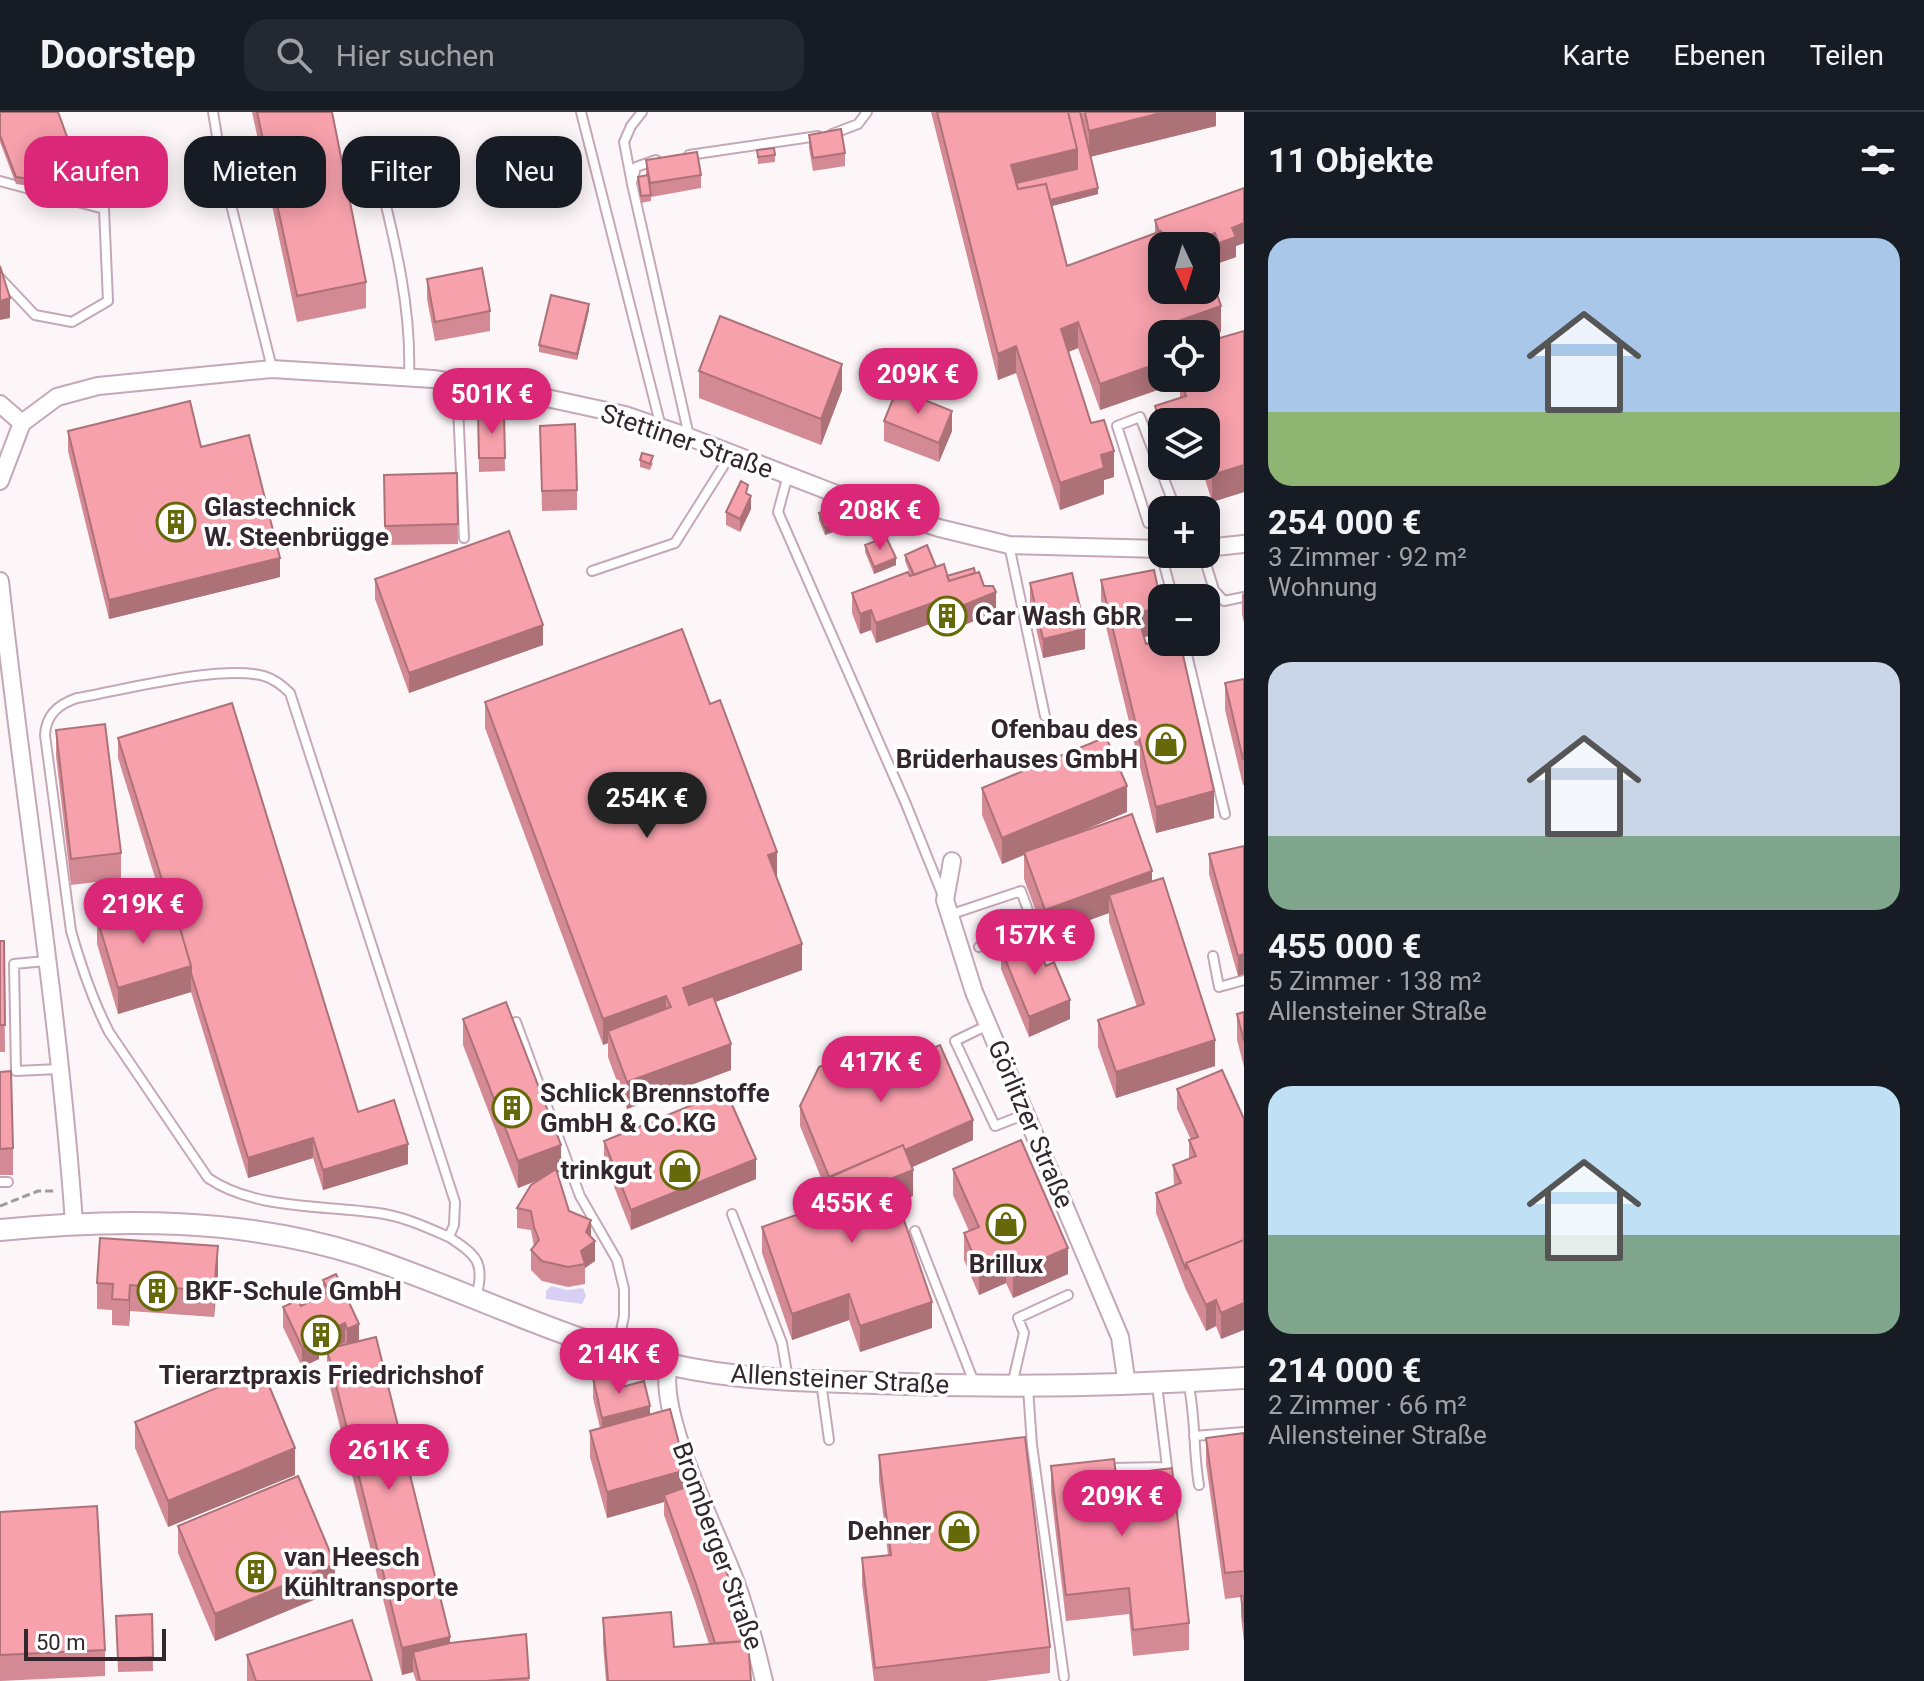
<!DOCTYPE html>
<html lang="de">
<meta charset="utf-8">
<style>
body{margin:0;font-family:Roboto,sans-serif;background:#242831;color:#f1f3f6;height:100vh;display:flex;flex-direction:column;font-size:30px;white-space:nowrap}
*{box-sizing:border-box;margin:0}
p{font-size:26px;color:#9ea1a6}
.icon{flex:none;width:44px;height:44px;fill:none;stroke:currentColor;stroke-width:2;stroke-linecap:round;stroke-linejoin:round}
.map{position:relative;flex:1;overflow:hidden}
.sheet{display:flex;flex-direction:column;background:#171b24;width:680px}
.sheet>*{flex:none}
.banner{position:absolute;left:24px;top:24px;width:760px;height:72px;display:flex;gap:16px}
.needle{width:52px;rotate:176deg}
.buttons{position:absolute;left:1148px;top:120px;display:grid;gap:16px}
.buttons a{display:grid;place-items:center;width:72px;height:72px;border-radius:16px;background:#171b24;box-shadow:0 4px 20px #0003;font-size:40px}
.scale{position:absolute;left:24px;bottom:20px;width:142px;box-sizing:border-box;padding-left:8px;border:4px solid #33272d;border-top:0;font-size:22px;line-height:28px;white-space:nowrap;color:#33272d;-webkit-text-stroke:6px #fff;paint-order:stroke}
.price{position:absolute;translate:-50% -68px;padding:0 18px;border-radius:28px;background:#db2777;color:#fff;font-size:26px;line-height:52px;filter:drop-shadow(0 2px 4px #0008)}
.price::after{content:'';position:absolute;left:50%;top:48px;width:24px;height:18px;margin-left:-12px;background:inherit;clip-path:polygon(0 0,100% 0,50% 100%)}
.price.active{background:#222;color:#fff}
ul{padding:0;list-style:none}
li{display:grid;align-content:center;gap:16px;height:424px;padding:0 24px}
li span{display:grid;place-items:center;height:248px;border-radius:24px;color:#555}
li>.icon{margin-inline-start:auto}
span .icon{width:144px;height:144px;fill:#fffc;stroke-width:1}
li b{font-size:34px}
h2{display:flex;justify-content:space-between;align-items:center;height:96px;padding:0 24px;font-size:34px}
.tag{padding:0 28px;border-radius:24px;background:#171b24;box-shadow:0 4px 20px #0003;font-size:28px;line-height:72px}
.tag.active{background:#db2777;color:#fff}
header{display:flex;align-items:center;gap:48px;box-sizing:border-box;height:112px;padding:0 40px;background:#171b24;border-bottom:2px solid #363941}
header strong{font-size:38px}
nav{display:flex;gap:44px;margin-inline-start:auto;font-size:28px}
.search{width:560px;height:72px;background:#242831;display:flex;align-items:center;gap:20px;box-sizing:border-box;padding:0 28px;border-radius:24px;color:#9ea1a6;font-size:30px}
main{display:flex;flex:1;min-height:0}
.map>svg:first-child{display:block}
.water{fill:#d7cff4}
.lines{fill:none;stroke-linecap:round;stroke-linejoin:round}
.service-casing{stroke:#c5a8b7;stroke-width:12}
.minor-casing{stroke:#c5a8b7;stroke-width:20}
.tertiary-casing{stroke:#c5a8b7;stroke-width:24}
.path{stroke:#a1989d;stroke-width:3;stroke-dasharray:8 4;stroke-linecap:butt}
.service{stroke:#fff;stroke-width:8}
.minor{stroke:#fff;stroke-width:16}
.tertiary{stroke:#fff;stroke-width:20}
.wall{fill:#d48a94}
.shaded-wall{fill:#ad7178}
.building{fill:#f7a1ac;stroke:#ad7178;stroke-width:2}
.labels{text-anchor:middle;stroke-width:7;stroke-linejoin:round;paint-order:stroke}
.street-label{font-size:26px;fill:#33272d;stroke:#fff}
.poi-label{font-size:26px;font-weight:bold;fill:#33272d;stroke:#fff;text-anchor:start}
</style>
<header>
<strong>Doorstep</strong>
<div class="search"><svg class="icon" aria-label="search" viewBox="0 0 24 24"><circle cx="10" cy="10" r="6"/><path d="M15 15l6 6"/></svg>Hier suchen</div>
<nav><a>Karte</a><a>Ebenen</a><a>Teilen</a></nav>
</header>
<main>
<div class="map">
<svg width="1244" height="1569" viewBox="0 0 1244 1569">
<rect width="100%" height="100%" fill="#fcf6f9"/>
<path class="water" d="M551 1174 567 1178 583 1176 586 1184 582 1192 546 1187V1179Z"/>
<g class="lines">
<defs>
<path id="service" d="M213 0 223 61 272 256
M581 0 661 315
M642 0 631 14 624 30 632 72 689 324
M832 22 858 12 867 0
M373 40C391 115 412 188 409 265
M689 43 818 24
M633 67 636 55 656 48
M0 69 104 97 108 189 72 210 35 203 0 166
M457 272 464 426
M788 363 778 400 906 692 943 784
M1148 411 1117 314 1140 305 1176 398
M1009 433 1045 604
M1160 438 1173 486
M1203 442 1214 478 1224 489 1244 485
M592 459 675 431 731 342
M1184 530 1225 702
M949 803 1021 779 1033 812 979 835
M1213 844 1219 875 1244 868
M46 849 14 852 16 959 58 957
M516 910 580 1084 617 1148 624 1177V1204L617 1238
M988 913 955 929 995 1014 1026 1002
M0 1070H8
M732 1102 782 1231 788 1267
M915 1119 975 1273
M449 1125C426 1115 402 1104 378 1101 323 1093 255 1098 208 1066L109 920C92 887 81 854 71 819L45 623C46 602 59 592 77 586 124 578 220 552 264 564 274 567 282 573 290 581L455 1090 454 1113 449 1125C476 1143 486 1150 476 1185
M821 1270 829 1328
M1188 1270C1196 1304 1193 1339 1199 1373
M1012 1273 1024 1221 1018 1206 1068 1183
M1028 1276 1032 1333 1064 1565
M1194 1324 1244 1320
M1110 1356 1167 1355 1157 1273"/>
<path id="minor" d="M0 292 22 311
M22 311 57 285 98 274 272 257 433 267 519 280 625 303 689 325 839 383 939 416 1009 433 1162 437
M0 369 22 311
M1206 436 1244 432
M0 469C23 683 59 896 74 1111
M952 749 945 788 974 880 1120 1225 1127 1273
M669 1253C656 1300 716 1418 735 1468 747 1501 756 1535 764 1569"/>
<path id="tertiary" d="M0 1118C120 1106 243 1106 360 1143 464 1177 564 1230 672 1253 738 1268 807 1269 875 1271 998 1276 1121 1274 1244 1266"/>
</defs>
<use href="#service" class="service-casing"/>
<use href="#minor" class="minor-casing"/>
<use href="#tertiary" class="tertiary-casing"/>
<path class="path" d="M0 1094 38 1079H55"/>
<use href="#service" class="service"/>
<use href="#minor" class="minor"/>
<use href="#tertiary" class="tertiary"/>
</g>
<path class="wall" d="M0 0 85 74V81L16 72 0 30Z
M252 0H332L366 170V196L297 210Z
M931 0H1216V14L1090 45 1098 82 1052 94 1067 154 1155 121V108L1244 76V131L1236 134V145L1219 151 1215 141 1162 134V178L1221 220 1162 222 1169 266V274L1100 298 1078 236 1068 240 1091 311 1114 365 1104 368V382L1060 398 1016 261 998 268Z
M809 23 845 41V54L813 59 809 36Z
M757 38 775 43V50L758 52Z
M646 48 701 63V76L651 85V89L641 91 638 65 646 63Z
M427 167 490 199V219L435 229 427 187Z
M589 198 577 248 539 240V233Z
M1244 219V380L1212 390 1201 354H1206V310H1162V344L1155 320V294L1180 286V266H1206Z
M699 259 842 278 821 333 699 286Z
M504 302 505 359 479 360 478 303Z
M884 309 952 319 939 350 884 329Z
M540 314 577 378V398L542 399Z
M68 319 201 335 280 465 109 507 68 339Z
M640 348 653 351 650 358 640 355Z
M457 361 458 432 385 433 384 363Z
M751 397 740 420 726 413V400Z
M819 401 833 420 825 423 819 408Z
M865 433 896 453 874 462 865 440Z
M905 443 936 455 947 464 975 461 984 474 996 500 947 520 938 509 876 531 871 518 860 522 852 501V481L911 464 905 449Z
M375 467 543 533 409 581 375 487Z
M1101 468 1144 526 1214 706 1156 721 1101 494Z
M1030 471 1085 537 1043 546 1030 491Z
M1244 481V511L1242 502V482Z
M1244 567V673H1243L1225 598V571Z
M485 590 710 592 777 766 802 858 715 890 731 958 627 997 608 945V931L603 933 485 616Z
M56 618 121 741V767L71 773 56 644Z
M118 626 358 1000 408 1052 323 1078 313 1046 248 1066 191 880 118 902 97 832V806L128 810 165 798 118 646Z
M982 676 1127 700 1066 726 1152 769 1215 954 1116 986 1098 935V908L1137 895 1109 810V801L1045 824 1024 767V743L1002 752 982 703Z
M1244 734V862L1238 864 1209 762V742Z
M0 829H4L5 940H0Z
M1001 837 1070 907 1029 925 1001 857Z
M1244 900V955L1237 928V902Z
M463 907 561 1059 557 1061 569 1099 591 1125 595 1149 585 1156V1172L568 1175 542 1169 531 1158V1138L534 1135 531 1118 517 1116V1096L539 1068 518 1076 463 933Z
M900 950 973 1028 912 1055 913 1084 898 1090 932 1216 860 1240 849 1208 792 1228 762 1141V1115L812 1098V1073L822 1068 800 1014V994Z
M1222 958 1221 1227 1216 1214 1206 1219 1186 1178 1156 1101V1081L1174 1074 1173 1053 1189 1047V1028H1191L1177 997V977Z
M0 960 13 1036V1063H0Z
M604 1029 756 1067 631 1118 604 1049Z
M953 1057 1068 1162 1013 1186 1006 1171 979 1183 964 1148V1121L969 1119 953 1083Z
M218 1161 214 1205 130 1199 129 1214 112 1213V1198L97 1197V1171Z
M323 1168 359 1229 450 1531 526 1522 529 1569H416L413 1560 402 1563 327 1263V1239L319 1243V1247L302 1255 283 1215V1195L301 1194 323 1183Z
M593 1266 618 1276 650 1302 686 1375 751 1569H606L603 1532V1506L674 1535 709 1532 695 1489 664 1403V1390L607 1406 590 1345V1319L600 1316 593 1286Z
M135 1310 295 1363 168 1415 135 1336Z
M1244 1321V1530L1241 1504V1485L1225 1487 1206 1352V1326Z
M879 1343 1050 1535V1561L986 1569H874L862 1472V1446L888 1443 879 1369Z
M1051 1354 1116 1363 1189 1511V1538L1133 1544 1129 1502 1066 1509 1051 1380Z
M0 1400 105 1538V1564L0 1569Z
M178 1414 335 1479 215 1529 178 1441Z
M152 1502 153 1559 118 1560 116 1504Z
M247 1543 372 1569H247Z"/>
<path class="shaded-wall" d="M1165 0H1216V14L1089 45V19Z
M1077 37V64L1013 78 1011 53Z
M1098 76V82L1018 103V96Z
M1244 111V131L1236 134V145L1219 151V131L1232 116Z
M1215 121V141L1206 145V134H1180Z
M10 186V206L0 208V189Z
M589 192V198L577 248V242Z
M1221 194V220L1206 225V222H1162V240L1158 216Z
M1078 210V236L1061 243V217Z
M1016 234V261L998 268V242Z
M1162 250V266H1169V274L1100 298V272Z
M842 252V278L821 333V307Z
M952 299V319L939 350V331Z
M1114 339V365L1104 368V382L1060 398V371L1101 343Z
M1244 353V380L1212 390V363Z
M751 384V397L740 420V407Z
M833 413V420L825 423V416Z
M280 446V465L109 507V488Z
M896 446V453L874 462V455Z
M996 480V500L947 520V500Z
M938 489V509L876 531V511Z
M1162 495V521L1137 527V501Z
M871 498V518L860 522V502Z
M543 513V533L409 581V561Z
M1085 517V537L1043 546V527Z
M1127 674V700L1002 752V726Z
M1214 679V706L1156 721V695Z
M777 740V766L768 743Z
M1152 759V785L1109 783V801L1045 824V798Z
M802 832V858L683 902V876Z
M1244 842V862L1238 864V844Z
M191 854V880L118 902V876Z
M666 884V910L608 919V931L603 933V907Z
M1070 888V907L1029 925V905Z
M1215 928V954L1116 986V960Z
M731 932V958L627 997V970Z
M973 1008V1028L832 1091V1071Z
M313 1026V1046L248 1066V1046Z
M408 1032V1052L323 1078V1058Z
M561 1033V1059L518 1076V1049Z
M756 1047V1067L631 1118V1098Z
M913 1058V1084L890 1093V1067Z
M591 1108V1128L595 1129V1149L585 1156 581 1139 586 1120Z
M218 1134V1161L214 1205V1179Z
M1068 1136V1162L1013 1186V1160Z
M1006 1144V1171L979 1183V1156Z
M130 1173V1199L129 1214V1188Z
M849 1182V1208L792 1228V1202Z
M1216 1188V1214L1206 1219V1193Z
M932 1190V1216L860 1240V1214Z
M1244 1191V1218L1221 1227V1201Z
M345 1211V1230L319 1243V1247L302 1255V1235L317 1224Z
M359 1212V1232L347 1237V1217Z
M650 1294V1314L602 1326V1306Z
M295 1336V1363L168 1415V1389Z
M686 1358V1384L664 1383V1390L607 1406V1380Z
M335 1452V1479L215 1529V1502Z
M450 1525V1551L413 1540V1560L402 1563V1536Z"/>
<path class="building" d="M0 0H58L85 74 16 65 0 23Z
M257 0H332L366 170 297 184Z
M937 0H1068L1077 37 1011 53 1018 77 1046 72 1067 154 1161 119 1167 134H1162V178H1206V166L1211 164 1221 194 1158 216 1162 228V250L1100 272 1078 210 1061 217 1091 311 1104 308 1114 339 1101 343 1104 356 1060 371 1016 234 998 242Z
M1068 0H1080L1098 76 1050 88 1046 72 1018 77 1016 71 1077 57V37Z
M1085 0H1165L1089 19Z
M841 17 845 41 813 46 809 23Z
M774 36 775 43 758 45 757 38Z
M697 40 701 63 650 71 646 48Z
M648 63 651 83 641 84 638 65Z
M1244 76V111L1232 116 1236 125 1219 131 1215 121 1180 134H1167L1161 119 1159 120 1155 108Z
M0 154 10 186 0 189Z
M482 156 490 199 435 210 427 167Z
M551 183 589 192 577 242 539 233Z
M720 204 842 252 821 307 699 259Z
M1244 219V353L1212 363 1206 343V310H1162V318L1155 294 1186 284 1180 266H1206V230Z
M897 277 952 299 939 331 884 309Z
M190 289 201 335 249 323 280 446 109 488 68 319Z
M504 302 505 346H479L478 303Z
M575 312 577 378 542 379 540 314Z
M642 341 653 344 650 352 640 348Z
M457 361 458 412 385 414 384 363Z
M741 369 748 373 746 381 751 384 740 407 726 400Z
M826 398 833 413 825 416 819 401Z
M509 419 543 513 409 561 375 467Z
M886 425 896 446 874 455 865 433Z
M927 433 936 455 914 463 905 443Z
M944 452 949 469 979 460 984 474H993L996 480 947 500 938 489 876 511 871 498 860 502 852 481 908 460 910 464Z
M974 456 975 461 949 469 947 464Z
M1154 458 1162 495 1137 501 1146 532 1162 528V530H1180L1214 679 1156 695 1101 468Z
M1072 461 1085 517 1043 527 1030 471Z
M682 517 710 592 720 588 777 740 768 743 802 832 683 876 689 893 713 884 731 932 627 970 608 919 671 895 666 884 603 907 485 590Z
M1244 567V647H1243L1225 571Z
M232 591 358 1000 394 988 408 1032 323 1058 313 1026 248 1046 191 861V854L174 796 171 797 118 626Z
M105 612 121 741 71 747 56 618Z
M1106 625 1127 674 1002 726 982 676Z
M1132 702 1152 759 1045 798 1024 740Z
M1244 734V842L1238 844 1209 742Z
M1163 766 1215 928 1116 960 1098 908 1144 892 1109 783Z
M174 796 191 854 118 876 97 806 124 798 128 810Z
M1033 824 1046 854 1054 850 1070 888 1029 905 1001 837Z
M0 829H4L5 913H0Z
M506 890 561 1033 518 1049 463 907Z
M1244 900V929L1237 902Z
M889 925 900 950 940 933 973 1008 905 1038 903 1033 829 1065 800 994 819 955Z
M1222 958 1244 1007V1128L1186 1151V1158L1156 1081 1181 1071 1173 1053 1196 1044 1189 1028 1198 1025 1177 977Z
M11 959 13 1036 0 1037V960Z
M726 979 756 1047 631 1098 604 1029Z
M1021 1028 1068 1136 1013 1160 1006 1144 979 1156 964 1121 979 1115 953 1057Z
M903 1033 913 1058 890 1067 932 1190 860 1214 849 1182 792 1202 762 1115 819 1095 812 1073Z
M556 1057 569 1099 591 1108 586 1120 595 1129 581 1139 585 1152 568 1155 542 1149 531 1138 539 1128 534 1115 531 1099 517 1096 531 1073Z
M100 1126 218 1134 214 1179 130 1173 129 1188 112 1187 113 1172 97 1171Z
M1244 1128V1191L1221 1201 1216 1188 1206 1193 1186 1151Z
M336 1162 359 1212 347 1217 345 1211 317 1224 319 1228 302 1235 283 1195 298 1188 301 1194 329 1180 323 1168Z
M376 1225 450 1525 402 1536 327 1237Z
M262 1257 295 1336 168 1389 135 1310Z
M614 1260 618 1276 644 1269 650 1294 602 1306 593 1266Z
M670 1297 686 1358 607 1380 590 1319Z
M1244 1321V1459L1225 1461 1206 1326Z
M1025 1325 1050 1535 875 1556 862 1446 891 1443 879 1343Z
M1114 1347 1116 1363 1172 1356 1189 1511 1133 1518 1129 1476 1066 1483 1051 1354Z
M298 1364 335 1452 215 1502 178 1414Z
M695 1372 726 1457 746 1529 715 1531 695 1469 664 1383Z
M97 1394 105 1538 0 1543V1400Z
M1241 1484H1244V1510Z
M671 1500 674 1535 748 1529 751 1569H608L603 1506Z
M152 1502 153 1545 118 1547 116 1504Z
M352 1508 372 1569H256L247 1543Z
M526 1522 529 1566 485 1569H420L413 1540 450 1531Z"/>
<defs>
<symbol id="building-ring" viewBox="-11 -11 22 22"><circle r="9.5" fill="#fff" stroke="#666909" stroke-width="1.5"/><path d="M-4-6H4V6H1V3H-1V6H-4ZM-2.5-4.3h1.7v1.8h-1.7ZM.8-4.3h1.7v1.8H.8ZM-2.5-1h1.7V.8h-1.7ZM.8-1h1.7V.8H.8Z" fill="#666909"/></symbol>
<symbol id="shop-ring" viewBox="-11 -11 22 22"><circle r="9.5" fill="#fff" stroke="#666909" stroke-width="1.5"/><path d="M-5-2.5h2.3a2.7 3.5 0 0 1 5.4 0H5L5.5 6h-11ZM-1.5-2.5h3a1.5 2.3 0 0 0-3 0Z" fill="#666909"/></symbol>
</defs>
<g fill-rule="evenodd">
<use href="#building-ring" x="154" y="388" width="44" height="44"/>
<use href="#building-ring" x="925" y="482" width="44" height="44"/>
<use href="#shop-ring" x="1144" y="610" width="44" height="44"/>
<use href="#building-ring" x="490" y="974" width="44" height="44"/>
<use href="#shop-ring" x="658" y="1036" width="44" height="44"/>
<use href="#shop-ring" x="984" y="1090" width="44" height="44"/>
<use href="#building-ring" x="135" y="1157" width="44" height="44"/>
<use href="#building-ring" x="299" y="1201" width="44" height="44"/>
<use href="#shop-ring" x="937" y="1397" width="44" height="44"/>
<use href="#building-ring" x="234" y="1438" width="44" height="44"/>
</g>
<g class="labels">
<g class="street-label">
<text transform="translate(687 329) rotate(19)" y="9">Stettiner Straße</text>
<text transform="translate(1031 1012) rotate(67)" y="9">Görlitzer Straße</text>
<text transform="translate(840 1267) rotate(3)" y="9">Allensteiner Straße</text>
<text transform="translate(718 1434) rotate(70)" y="9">Bromberger Straße</text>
</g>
<g class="poi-label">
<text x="204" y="404">Glastechnick<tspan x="204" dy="30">W. Steenbrügge</tspan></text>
<text x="975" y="513">Car Wash GbR</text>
<text x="1138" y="626" text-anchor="end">Ofenbau des<tspan x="1138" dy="30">Brüderhauses GmbH</tspan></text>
<text x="540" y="990">Schlick Brennstoffe<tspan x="540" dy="30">GmbH &amp; Co.KG</tspan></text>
<text x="652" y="1067" text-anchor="end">trinkgut</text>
<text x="1006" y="1161" text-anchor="middle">Brillux</text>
<text x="185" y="1188">BKF-Schule GmbH</text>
<text x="321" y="1272" text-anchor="middle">Tierarztpraxis Friedrichshof</text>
<text x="931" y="1428" text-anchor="end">Dehner</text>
<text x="284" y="1454">van Heesch<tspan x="284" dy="30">Kühltransporte</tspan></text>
</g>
</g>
</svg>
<div class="buttons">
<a><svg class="needle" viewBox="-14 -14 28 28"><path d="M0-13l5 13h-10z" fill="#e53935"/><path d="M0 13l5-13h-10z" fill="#9ea1a6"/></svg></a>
<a><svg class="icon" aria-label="locate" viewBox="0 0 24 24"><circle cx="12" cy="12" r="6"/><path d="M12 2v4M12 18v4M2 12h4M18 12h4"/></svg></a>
<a><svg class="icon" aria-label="layers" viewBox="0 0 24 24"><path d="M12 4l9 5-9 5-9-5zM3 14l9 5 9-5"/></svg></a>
<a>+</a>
<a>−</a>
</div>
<div class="scale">50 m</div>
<b class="price" style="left:918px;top:304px">209K €</b>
<b class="price" style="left:492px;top:324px">501K €</b>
<b class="price" style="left:880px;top:440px">208K €</b>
<b class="price active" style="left:647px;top:728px">254K €</b>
<b class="price" style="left:143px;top:834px">219K €</b>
<b class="price" style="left:1035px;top:865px">157K €</b>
<b class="price" style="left:881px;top:992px">417K €</b>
<b class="price" style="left:852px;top:1133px">455K €</b>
<b class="price" style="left:619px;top:1284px">214K €</b>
<b class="price" style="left:389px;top:1380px">261K €</b>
<b class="price" style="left:1122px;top:1426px">209K €</b>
<div class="banner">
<a class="tag active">Kaufen</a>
<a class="tag">Mieten</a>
<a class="tag">Filter</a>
<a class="tag">Neu</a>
</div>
</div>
<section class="sheet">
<h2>11 Objekte<svg class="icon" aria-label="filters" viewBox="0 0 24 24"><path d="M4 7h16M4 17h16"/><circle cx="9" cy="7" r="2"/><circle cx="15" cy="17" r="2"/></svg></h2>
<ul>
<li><span style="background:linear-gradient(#a9c7e8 70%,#8fb573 0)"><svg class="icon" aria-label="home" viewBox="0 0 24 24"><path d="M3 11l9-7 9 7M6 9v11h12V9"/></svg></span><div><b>254 000 €</b><p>3 Zimmer · 92 m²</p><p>Wohnung</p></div></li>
<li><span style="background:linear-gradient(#c9d6e8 70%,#7fa58c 0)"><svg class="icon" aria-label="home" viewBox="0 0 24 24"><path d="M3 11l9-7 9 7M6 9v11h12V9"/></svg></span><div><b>455 000 €</b><p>5 Zimmer · 138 m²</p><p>Allensteiner Straße</p></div></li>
<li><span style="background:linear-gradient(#bfe0f5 60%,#7fa58c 0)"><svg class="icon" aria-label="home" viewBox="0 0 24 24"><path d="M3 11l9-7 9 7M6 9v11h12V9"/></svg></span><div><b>214 000 €</b><p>2 Zimmer · 66 m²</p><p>Allensteiner Straße</p></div></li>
</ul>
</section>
</main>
